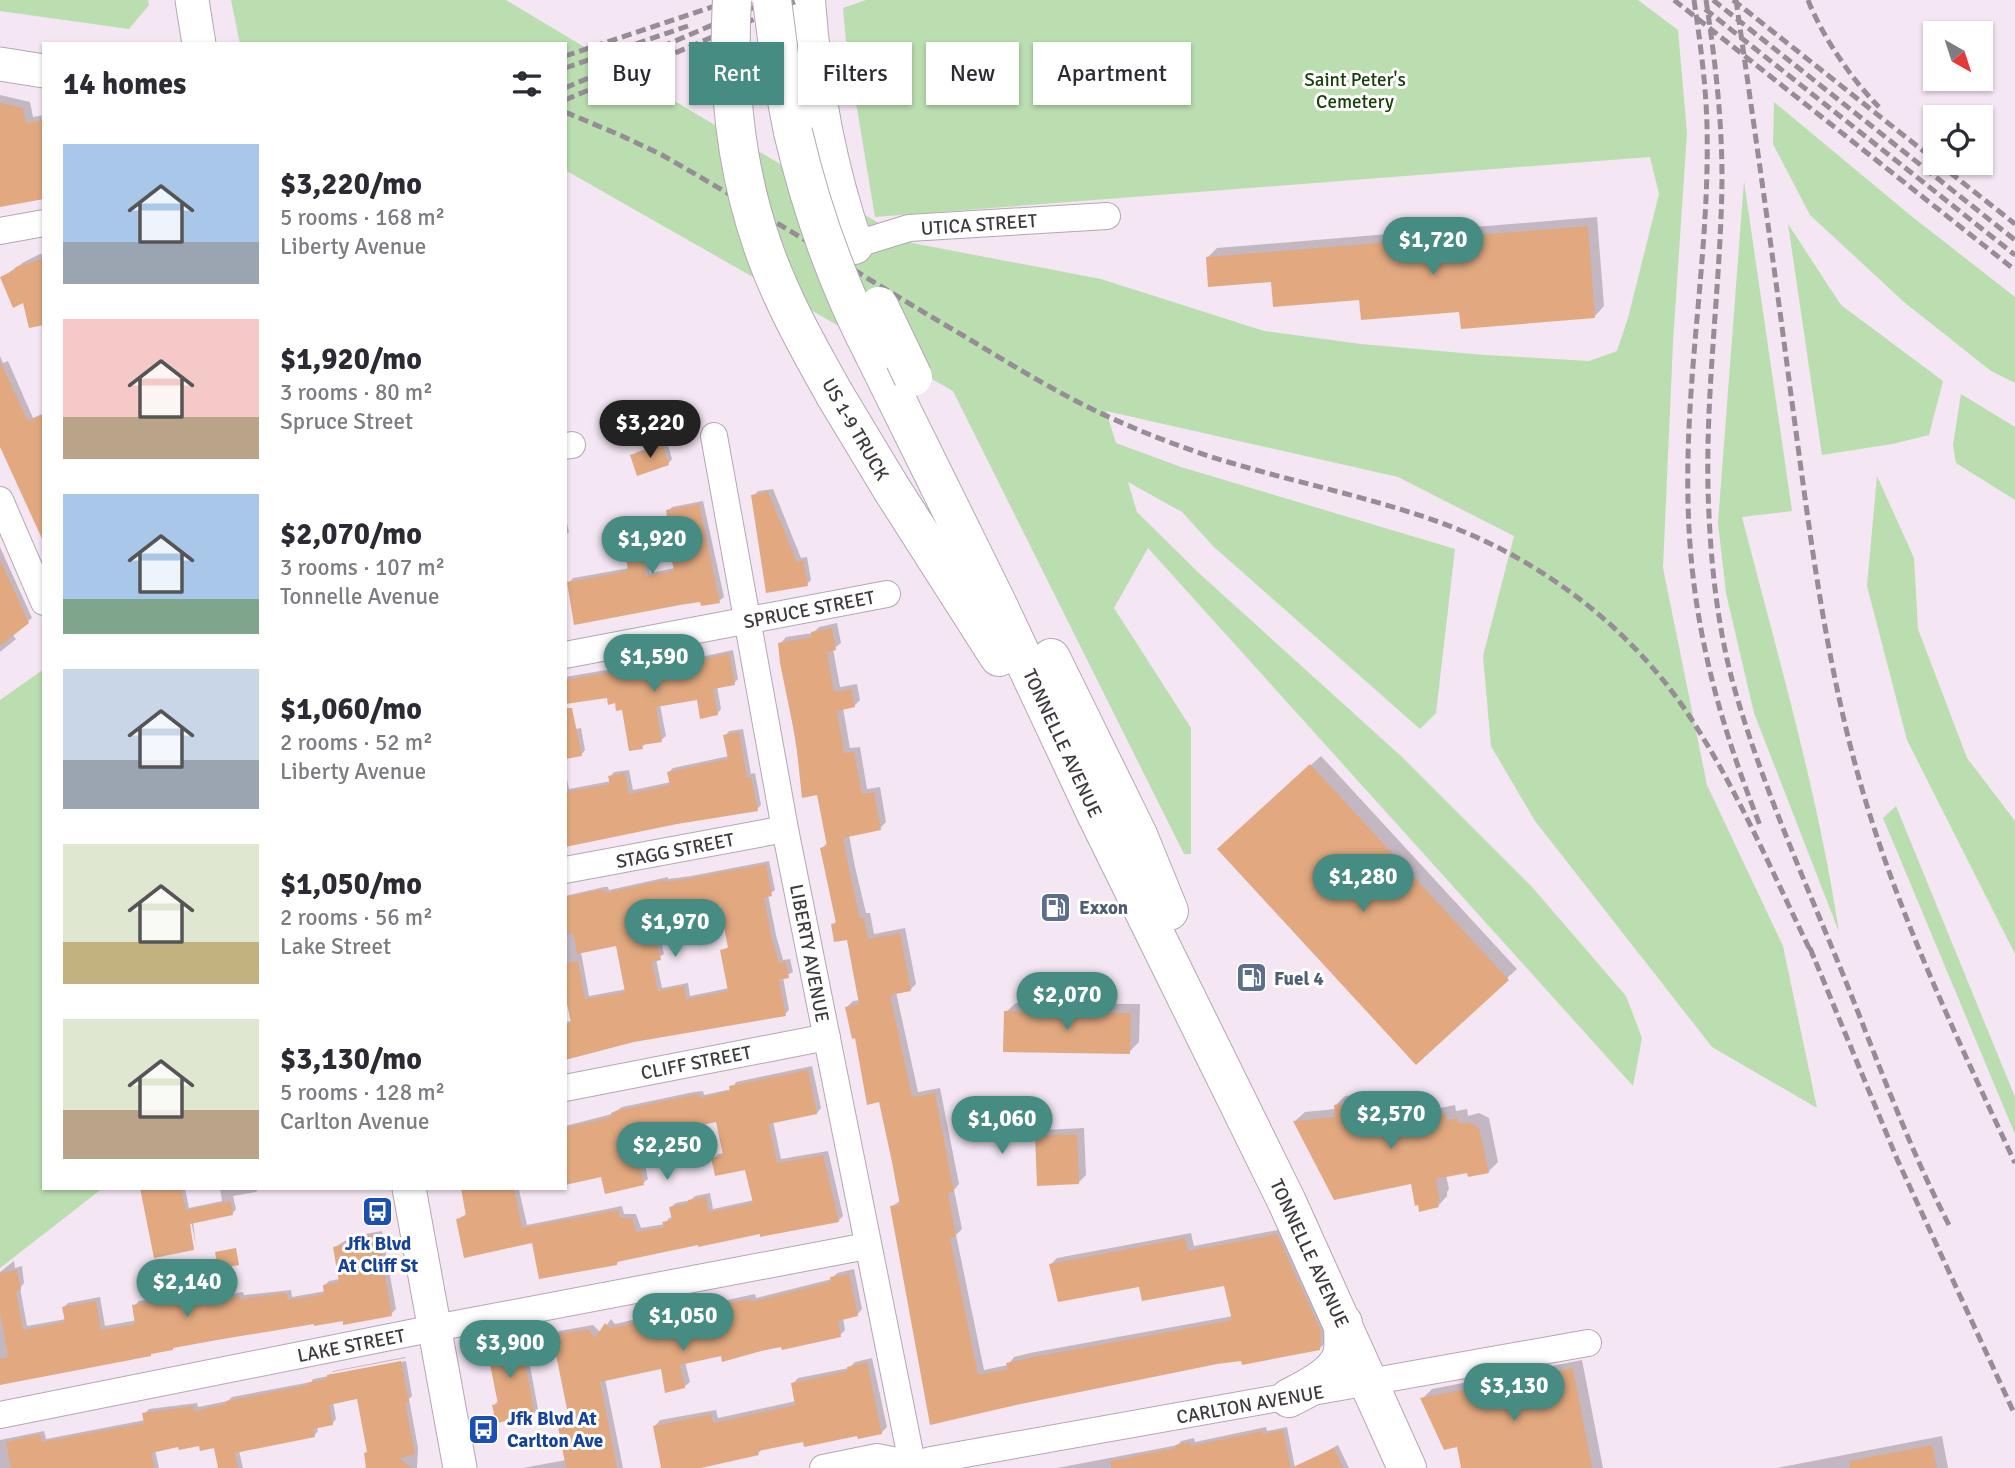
<!DOCTYPE html>
<meta charset="utf-8">
<style>
body{margin:0;font-family:Signika,sans-serif;background:#f7f7f7;color:#2b2b33;height:100vh;display:flex;flex-direction:column;font-size:26px;white-space:nowrap}
*{box-sizing:border-box;margin:0}
p{font-size:23px;color:#7c7c81}
.icon{flex:none;width:38px;height:38px;fill:none;stroke:currentColor;stroke-width:2;stroke-linecap:round;stroke-linejoin:round}
.map{position:relative;flex:1;overflow:hidden}
.details{position:absolute;left:42px;top:42px;width:525px;height:1148px;display:flex;flex-direction:column;background:#fff;border-radius:0px;box-shadow:0 2px 5px #0004}
.details>*{flex:none}
.top-card{position:absolute;left:588px;top:42px;width:665px;height:63px;display:flex;gap:14px}
.needle{width:46px;rotate:141deg}
.tools{position:absolute;left:1923px;top:21px;display:grid;gap:14px}
.tools a{display:grid;place-items:center;width:70px;height:70px;border-radius:0px;background:#fff;box-shadow:0 2px 5px #0004;font-size:35px}
.price{position:absolute;translate:-50% -60px;padding:0 16px;border-radius:24px;background:#468c82;color:#fff;font-size:23px;line-height:46px;filter:drop-shadow(0 2px 4px #0008)}
.price::after{content:'';position:absolute;left:50%;top:42px;width:21px;height:16px;margin-left:-10px;background:inherit;clip-path:polygon(0 0,100% 0,50% 100%)}
.price.active{background:#222;color:#fff}
ul{padding:0;list-style:none}
li{display:flex;align-items:center;gap:21px;height:175px;padding:0 21px}
li span{display:grid;place-items:center;flex:none;width:196px;height:140px;border-radius:0px;color:#555}
li>.icon{margin-inline-start:auto}
span .icon{width:84px;height:84px;fill:#fffc;stroke-width:1}
li b{font-size:30px}
h2{display:flex;justify-content:space-between;align-items:center;height:84px;padding:0 21px;font-size:30px}
.tag{padding:0 24px;border-radius:0px;background:#fff;box-shadow:0 2px 5px #0004;font-size:24px;line-height:63px}
.tag.active{background:#468c82;color:#fff}
.map>svg:first-child{display:block}
.green{fill:#badeaf}
.shadow{fill:#0003;fill-rule:evenodd}
.building{fill:#e2a980;fill-rule:evenodd}
.lines{fill:none;stroke-linecap:round;stroke-linejoin:round}
.minor-casing{stroke:#b4a7b3;stroke-width:28}
.major-casing{stroke:#b4a7b3;stroke-width:35}
.highway-casing{stroke:#b4a7b3;stroke-width:40}
.minor{stroke:#fff;stroke-width:26}
.major{stroke:#fff;stroke-width:33}
.highway{stroke:#fff;stroke-width:38}
.rail{stroke:#968d96;stroke-width:5;stroke-dasharray:10 5;stroke-linecap:butt}
.highway-bridge-casing{stroke:#b4a7b3;stroke-width:40;stroke-linecap:butt}
.highway-bridge{stroke:#fff;stroke-width:38}
.labels{text-anchor:middle;stroke-width:6;stroke-linejoin:round;paint-order:stroke}
.park-label{font-size:19px;fill:#1a4009;stroke:#fff}
.street-label{font-size:19px;fill:#3f3a3f;stroke:#fff}
.service-label{font-size:19px;font-weight:bold;fill:#4e5e75;stroke:#fff;text-anchor:start}
.transit-label{font-size:19px;font-weight:bold;fill:#164399;stroke:#fff}
</style>
<div class="map">
<svg width="2015" height="1468" viewBox="0 0 2015 1468">
<rect width="100%" height="100%" fill="#f4e6f3"/>
<path class="green" d="M0 0H148L149 5 129 29 0 11Z
M231 0H506L912 243 1101 279 1264 331 1361 344 1485 355 1589 361 1617 351 1628 318 1659 194 1650 157 875 217 846 42 843 8 866 0H1638L1678 30 1687 133 1673 342 1663 568 1707 785 1783 946 1817 1108 1712 1047 1535 821 1491 746 1483 656 1514 536 1398 477 1106 411 1116 443 1181 467 1455 549 1436 713 1420 729 1214 547 1182 512 1128 482 1137 512 1201 575 1402 757 1532 887 1626 996 1642 1038 1633 1086 1148 548 1114 608 1191 728V854H1184L953 391 565 170V44H240Z
M1774 102 1910 215 2015 297V383L1991 371 1904 302 1810 215 1773 144Z
M1744 181 1792 511 1742 517C1777 653 1818 793 1839 932L1754 713 1726 593 1718 523Z
M1788 224 1841 305 1943 381 1929 435 1892 444 1822 455Z
M1961 394 2015 427V500L1956 463 1953 445Z
M1877 476 1914 558 1918 629 1967 758 2015 821V954L1907 740 1867 586Z
M44 669V1188H103L0 1268V700Z
M1896 806 2015 1097V1134L1883 818Z"/>
<path class="shadow" d="M0 95 30 102 33 117 44 115V201L43 197 0 199Z
M1597 217 1604 306 1595 316 1461 310 1361 298 1207 258 1217 248Z
M40 254H44V323L1 278 24 262Z
M0 356 3 363 8 361 33 418 44 413V537L0 445Z
M667 442 672 459 668 464 632 456 637 452Z
M773 489 801 558 807 557 811 580 807 584 753 496 758 491Z
M703 501 724 597 719 601 569 583 573 578 630 568 625 538 630 533 643 531 650 573 675 568 668 511 672 507Z
M565 514 569 532 565 536Z
M0 547 32 618 12 634 16 639 0 652Z
M837 623 841 643 833 649 840 687 857 684 860 700 854 706 843 708 850 748 860 747 867 789 880 787 886 822 880 828 849 835 855 867 866 913H870L874 934 905 928 916 984 910 990 896 992 918 1092 940 1088 959 1184 954 1190 962 1229 956 1235 984 1370 1008 1365 1014 1357 1030 1353 1233 1316 1226 1284 1140 1285 1051 1264 1057 1258 1191 1233 1194 1246 1283 1229 1327 1325 1325 1343 1319 1349 1217 1363 1015 1403 932 1423 891 1207 901 1200 881 1100 847 1007 853 1001 860 1000 849 938 833 925 837 920 822 848 828 842 818 793 804 796 780 644 786 637 813 633 819 627Z
M733 650 738 679 734 683 717 686 721 709 717 714 698 698 660 705 666 736 661 740 646 743 642 747 623 708 608 696 565 703V677L653 662 654 671 692 664 696 658Z
M581 728 585 750 581 755 565 731Z
M743 729 751 774 755 773 761 805 757 809 565 844V769L569 789 611 781 610 777 614 772 629 770 633 790 671 782 669 772 673 768 729 756 725 736 729 731Z
M1321 756 1517 969 1416 1062 1229 840Z
M769 861 775 890 768 895 776 935 783 960 790 959 793 972 783 977 789 1010 785 1014 634 1041 565 1059V1022L572 1021 565 985V896L604 887H608L609 890 668 877V879L691 876ZM722 904 730 946 722 951 729 988 690 996 688 983 662 988 656 959 664 954 660 936 674 933 678 929 675 913ZM618 944 627 989 589 996 581 952Z
M1016 1003 1140 1004 1139 1042 1129 1052 1006 1012Z
M812 1066 821 1108 817 1113 773 1121 781 1159 828 1151 843 1216 838 1221 761 1232 620 1260 616 1264 458 1219 468 1213 463 1188H521L519 1190 527 1225 622 1206 624 1214H636L641 1228 665 1224 669 1218 673 1217 671 1207 676 1203 691 1200 695 1196 710 1193 713 1209 754 1200 747 1168 713 1159 718 1154 724 1153 717 1120 680 1129 682 1138 677 1142 661 1148 656 1152 643 1155 648 1179 643 1183 603 1175 565 1184V1126L612 1114 622 1107 694 1092 703 1091 704 1095 732 1089 736 1082Z
M1386 1092 1387 1104 1433 1099 1435 1109 1455 1105 1456 1111 1467 1109 1468 1116 1479 1113 1489 1118 1498 1162 1488 1172 1468 1170 1446 1175 1449 1189 1447 1192V1196L1438 1206 1412 1182 1295 1121 1305 1112 1336 1109V1105L1345 1096Z
M1084 1128 1086 1175 1079 1182 1037 1137 1044 1130Z
M141 1188H185L189 1208 222 1201 220 1188H259L256 1192 233 1196 236 1209 233 1213 193 1221 196 1246 190 1215H186L194 1248 156 1256Z
M382 1231 396 1309 391 1314 316 1322 216 1338 0 1383V1272L14 1261 15 1268 22 1266 24 1283 20 1288 27 1326 66 1319 64 1307 68 1303 100 1297 105 1326 137 1320 134 1306 139 1301 165 1297 163 1288 168 1283 183 1280 187 1302 243 1292 244 1295 291 1290 292 1297 326 1291 325 1285 329 1281 340 1279 335 1247 353 1236Z
M854 1269 862 1309 857 1315 843 1318 845 1330 840 1335 685 1362 690 1382 684 1387 662 1367 605 1379 623 1468H523L566 1460 559 1422 564 1416 570 1415 554 1336 559 1331 593 1325 601 1333 611 1319 615 1324 654 1315 660 1310 692 1300 693 1303 713 1299 714 1303 755 1294 756 1298 832 1279 837 1273Z
M524 1333 538 1409 534 1413 494 1405 499 1400 488 1344 492 1340Z
M405 1357 406 1358 332 1372 333 1371Z
M872 1358 887 1427 881 1433 804 1439 764 1448 758 1453 685 1468H663L655 1426 660 1420 716 1410 718 1418 796 1401 793 1384 798 1378 849 1368 855 1362Z
M1582 1360 1603 1468H1463L1458 1445 1422 1399 1432 1389Z
M406 1361 412 1396 409 1399 418 1448 417 1468H364L368 1467 369 1451 359 1397 333 1402 336 1419 332 1424 317 1426 318 1431 314 1436 239 1451 243 1468H219L215 1446 200 1444 179 1445 155 1450 159 1468H0V1440L44 1431 46 1439 145 1420 144 1414 149 1409 197 1403 198 1407 228 1401 232 1397 311 1382 313 1379 329 1376 331 1373V1376Z
M1266 1427 1267 1431 1287 1427 1295 1468H1057L1178 1445 1181 1441 1194 1438 1195 1442Z
M1942 1436 1948 1468H1777Z
M1338 1445 1349 1468H1317L1313 1459Z"/>
<path class="building" d="M0 103 23 108 26 123 44 120V199L0 207Z
M1588 226 1595 318 1461 329 1459 312 1361 320 1359 300 1273 307 1271 282 1208 287 1206 257Z
M44 258V325L29 328 23 303 13 308 0 277 13 271 16 267Z
M0 361 28 421 44 414V543L0 447Z
M663 445 669 465 637 476 630 455Z
M768 492 797 562 803 560 808 586 766 593 751 495Z
M699 504 720 603 701 606 700 602 680 605 574 625 567 582 628 571 623 537 639 535 646 576 674 571 666 531H669L666 510Z
M0 560 29 623 0 646Z
M832 628 836 650 827 652 834 692 851 689 855 707 837 711 844 753 854 752 862 794 874 792 881 830 843 838 850 874 860 918H864L868 939 900 933 911 991 890 995 912 1097 935 1093 954 1192 948 1193 956 1237 950 1238 978 1375 1008 1369 1006 1363 1023 1359 1232 1320 1224 1286 1142 1301 1139 1287 1058 1302 1049 1264 1185 1238 1188 1251 1277 1234 1321 1331 1320 1350 1242 1365 1241 1361 1217 1364 1016 1405 930 1425 890 1206 900 1205 892 1162 879 1102 867 1105 855 1038 852 1039 845 1007 859 1004 847 940 834 942 831 924 836 923 820 848 827 846 817 795 802 798 796 741 780 663 778 643 812 637 811 632Z
M729 653 735 685 713 689 718 715 700 719 697 700 656 707 662 742 642 745 643 749 629 751 622 710 616 711 615 703 608 705 607 698 565 704V680L649 665 650 675 691 667 690 662Z
M565 708H572L582 756 565 759Z
M739 732 747 778 751 777 758 811 677 824 565 847V792L610 784 608 776 625 773 629 794 670 785 667 772 728 759 723 735Z
M1310 764 1509 980 1416 1065 1217 849Z
M766 864 772 896 764 898 772 940 779 963 786 962 789 978 779 980 786 1016 634 1042 565 1060V1025L571 1023 565 994V963L578 961 585 999 625 992 616 946 577 954 573 933 565 934V897L599 890H604L605 893 664 880 665 882 686 879ZM720 906 728 948 720 950 728 991 686 999 684 986 658 991 652 962 661 960 656 938 675 934 671 915Z
M1004 1011 1131 1013 1130 1054 1003 1052Z
M808 1070 817 1114 769 1124 777 1163 823 1155 839 1222 760 1237V1234L698 1247V1245L617 1262V1265L539 1279 532 1243 464 1258 456 1219 466 1216 461 1188H514L522 1228 618 1210 620 1218H632L636 1232 664 1227 662 1222 672 1220 669 1207 689 1203 688 1200 706 1197 709 1212 753 1203 745 1170 715 1176 711 1158 723 1155 716 1122 675 1131 678 1144 656 1149 657 1154 639 1158 644 1185 605 1194 601 1177 565 1185V1128L612 1117 611 1113 616 1111 688 1096 699 1094 700 1098 730 1091 729 1086Z
M1377 1101 1378 1113 1423 1108 1425 1117 1445 1113 1447 1120 1458 1118 1459 1124 1469 1122 1479 1128 1489 1173 1468 1177 1467 1173 1436 1179 1440 1201H1437L1439 1207 1419 1212 1418 1205 1415 1206 1411 1184 1334 1200 1293 1121 1335 1117 1334 1105Z
M1077 1134 1079 1184 1037 1186 1035 1136Z
M140 1188H181L186 1210 231 1201 233 1215 190 1224 194 1250 154 1258Z
M378 1234 392 1316 343 1325V1321L314 1326V1324L217 1340 173 1348V1350L151 1354V1356L0 1385V1359L8 1357 0 1313V1273L17 1270 21 1290 16 1291 23 1330 65 1322 62 1307 96 1301 101 1330 135 1324 132 1305 163 1300 161 1287 179 1284 183 1305 239 1296 240 1299 286 1293 288 1300 324 1294 323 1285 339 1282 333 1247 347 1244V1240Z
M236 1248 239 1265 218 1269 215 1252Z
M849 1274 858 1316 838 1321 841 1337 782 1350 781 1347 761 1351 722 1362 721 1356 680 1365 685 1388 665 1393 661 1369 600 1382 617 1468H566L557 1421 569 1419 552 1335 588 1329 595 1338 605 1323 610 1328 654 1319 653 1314 687 1304 688 1308 708 1303 709 1307 750 1299 751 1302 831 1282 830 1277Z
M520 1336 535 1415 496 1423 492 1405 498 1404 486 1344Z
M401 1361 409 1402 405 1403 415 1454 399 1458 412 1468H366L364 1453 367 1452 357 1399 329 1405 333 1425 313 1429 315 1437 235 1453 238 1468H218L214 1448 200 1451 199 1446 179 1450 178 1447 151 1453 155 1468H11L6 1442 40 1434 42 1442 144 1423 142 1413 193 1406 194 1411 226 1404V1401L308 1385 307 1383 327 1379V1375Z
M867 1362 882 1434 858 1439 857 1436 804 1447 803 1442 758 1451 759 1455 701 1468H661L653 1426 711 1414 713 1423 795 1405 791 1383 848 1371 847 1367Z
M1573 1368 1592 1468H1461L1457 1447 1444 1450 1420 1398Z
M1283 1430 1291 1468 1334 1448 1343 1468H1111L1110 1461 1176 1448 1175 1445 1190 1442 1191 1446 1262 1431 1263 1434Z
M1932 1445 1937 1468H1850V1461Z"/>
<g class="lines">
<defs>
<path id="minor" d="M0 231 44 223
M854 245 909 228 1107 216
M714 436 785 829 913 1468
M565 446 572 445
M0 500 44 602
M565 655 887 594
M565 870 785 829
M565 1088 827 1037
M0 1415 435 1328 867 1246
M823 1468 877 1457 912 1464
M902 1468 931 1460 1588 1343"/>
<path id="major" d="M192 0 199 44
M0 64 44 71
M409 1188 460 1468"/>
<path id="highway" d="M806 0C812 85 826 164 854 245
M781 70 793 132
M874 354 997 603 1096 814 1287 1202 1407 1468
M835 395 891 488 999 657
M1051 658 1138 835 1169 911
M1289 1398C1308 1388 1339 1374 1343 1351 1344 1342 1343 1332 1343 1323"/>
</defs>
<use href="#minor" class="minor-casing"/>
<use href="#major" class="major-casing"/>
<use href="#highway" class="highway-casing"/>
<use href="#minor" class="minor"/>
<use href="#major" class="major"/>
<use href="#highway" class="highway"/>
<path class="rail" d="M1674 0 2015 270
M1694 0C1700 41 1706 84 1707 126 1710 251 1685 375 1688 500 1690 619 1718 719 1761 828
M1706 0C1715 59 1722 118 1722 178 1721 290 1703 403 1709 515 1712 579 1720 643 1739 704 1767 796 1806 884 1842 972 1876 1056 1907 1144 1949 1225
M1713 0 2015 240
M1733 0 1936 161
M1736 0C1755 132 1774 264 1791 395 1809 526 1824 655 1860 782 1898 915 1957 1038 2015 1163
M1808 0C1822 36 1852 80 1879 107
M1705 9 2015 255
M565 56 733 0
M565 68 688 26
M565 88 771 0
M565 100 799 0
M565 112 620 135 662 155C764 213 863 277 964 336 1012 365 1060 395 1111 418 1151 436 1193 452 1235 464 1303 484 1372 498 1439 522 1539 558 1631 627 1690 717 1739 792 1774 877 1814 958
M1938 163 2015 224
M1810 948 1897 1159 2015 1415"/>
<defs>
<path id="highway-bridge" d="M732 0C727 83 735 167 763 247 781 299 808 347 835 395
M772 0 781 70
M793 132C811 209 837 283 874 354
M879 306 913 377"/>
</defs>
<use href="#highway-bridge" class="highway-bridge-casing"/>
<use href="#highway-bridge" class="highway-bridge"/>
</g>
<defs>
<symbol id="fuel-square" viewBox="-11 -11 22 22"><rect x="-9" y="-9" width="18" height="18" rx="4" fill="#5c6f8a" stroke="#fff"/><path d="M-5.5-6h7V0h2V4h1.3V-2.5L3-4.5l.8-.8L6-3V5H2.5V1h-1V6h-7ZM-4.2-4.7v3.2H.2V-4.7Z" fill="#fff"/></symbol>
<symbol id="bus-square" viewBox="-11 -11 22 22"><rect x="-9" y="-9" width="18" height="18" rx="4" fill="#1a4fb4" stroke="#fff"/><path d="M-5-6H5V4H4V6H2V4H-2V6H-4V4H-5ZM-3.5-4V0h7V-4ZM-3.5 1.2v1.5H-2V1.2ZM2 1.2v1.5H3.5V1.2Z" fill="#fff"/></symbol>
</defs>
<g fill-rule="evenodd">
<use href="#fuel-square" x="1038" y="890" width="35" height="35"/>
<use href="#fuel-square" x="1234" y="960" width="35" height="35"/>
<use href="#bus-square" x="360" y="1194" width="35" height="35"/>
<use href="#bus-square" x="466" y="1412" width="35" height="35"/>
</g>
<g class="labels">
<g class="park-label">
<text x="1355" y="86">Saint Peter's<tspan x="1355" dy="22">Cemetery</tspan></text>
</g>
<g class="street-label">
<text transform="translate(979 224) rotate(-4)" y="7">UTICA STREET</text>
<text transform="translate(856 429) rotate(60)" y="7">US 1-9 TRUCK</text>
<text transform="translate(809 609) rotate(-11)" y="7">SPRUCE STREET</text>
<text transform="translate(1063 743) rotate(65)" y="7">TONNELLE AVENUE</text>
<text transform="translate(675 850) rotate(-11)" y="7">STAGG STREET</text>
<text transform="translate(810 953) rotate(79)" y="7">LIBERTY AVENUE</text>
<text transform="translate(696 1062) rotate(-11)" y="7">CLIFF STREET</text>
<text transform="translate(1310 1253) rotate(65)" y="7">TONNELLE AVENUE</text>
<text transform="translate(351 1345) rotate(-11)" y="7">LAKE STREET</text>
<text transform="translate(1250 1404) rotate(-10)" y="7">CARLTON AVENUE</text>
</g>
<g class="service-label">
<text x="1079" y="914">Exxon</text>
<text x="1274" y="985">Fuel 4</text>
</g>
<g class="transit-label">
<text x="378" y="1250">Jfk Blvd<tspan x="378" dy="22">At Cliff St</tspan></text>
<text x="507" y="1425" text-anchor="start">Jfk Blvd At<tspan x="507" dy="22">Carlton Ave</tspan></text>
</g>
</g>
</svg>
<div class="tools">
<a><svg class="needle" viewBox="-14 -14 28 28"><path d="M0-13l5 13h-10z" fill="#e53935"/><path d="M0 13l5-13h-10z" fill="#7c7c81"/></svg></a>
<a><svg class="icon" aria-label="locate" viewBox="0 0 24 24"><circle cx="12" cy="12" r="6"/><path d="M12 2v4M12 18v4M2 12h4M18 12h4"/></svg></a>
</div>
<b class="price" style="left:1433px;top:277px">$1,720</b>
<b class="price active" style="left:650px;top:460px">$3,220</b>
<b class="price" style="left:652px;top:576px">$1,920</b>
<b class="price" style="left:654px;top:694px">$1,590</b>
<b class="price" style="left:1363px;top:914px">$1,280</b>
<b class="price" style="left:675px;top:959px">$1,970</b>
<b class="price" style="left:1067px;top:1032px">$2,070</b>
<b class="price" style="left:1391px;top:1151px">$2,570</b>
<b class="price" style="left:1002px;top:1156px">$1,060</b>
<b class="price" style="left:667px;top:1182px">$2,250</b>
<b class="price" style="left:187px;top:1319px">$2,140</b>
<b class="price" style="left:683px;top:1353px">$1,050</b>
<b class="price" style="left:510px;top:1380px">$3,900</b>
<b class="price" style="left:1514px;top:1423px">$3,130</b>
<div class="top-card">
<a class="tag">Buy</a>
<a class="tag active">Rent</a>
<a class="tag">Filters</a>
<a class="tag">New</a>
<a class="tag">Apartment</a>
</div>
<section class="details">
<h2>14 homes<svg class="icon" aria-label="filters" viewBox="0 0 24 24"><path d="M4 7h16M4 17h16"/><circle cx="9" cy="7" r="2"/><circle cx="15" cy="17" r="2"/></svg></h2>
<ul>
<li><span style="background:linear-gradient(#a9c7e8 70%,#9aa5b1 0)"><svg class="icon" aria-label="home" viewBox="0 0 24 24"><path d="M3 11l9-7 9 7M6 9v11h12V9"/></svg></span><div><b>$3,220/mo</b><p>5 rooms · 168 m²</p><p>Liberty Avenue</p></div></li>
<li><span style="background:linear-gradient(#f6c9c9 70%,#b9a48a 0)"><svg class="icon" aria-label="home" viewBox="0 0 24 24"><path d="M3 11l9-7 9 7M6 9v11h12V9"/></svg></span><div><b>$1,920/mo</b><p>3 rooms · 80 m²</p><p>Spruce Street</p></div></li>
<li><span style="background:linear-gradient(#a9c7e8 75%,#7fa58c 0)"><svg class="icon" aria-label="home" viewBox="0 0 24 24"><path d="M3 11l9-7 9 7M6 9v11h12V9"/></svg></span><div><b>$2,070/mo</b><p>3 rooms · 107 m²</p><p>Tonnelle Avenue</p></div></li>
<li><span style="background:linear-gradient(#c9d6e8 65%,#9aa5b1 0)"><svg class="icon" aria-label="home" viewBox="0 0 24 24"><path d="M3 11l9-7 9 7M6 9v11h12V9"/></svg></span><div><b>$1,060/mo</b><p>2 rooms · 52 m²</p><p>Liberty Avenue</p></div></li>
<li><span style="background:linear-gradient(#dfe7d0 70%,#c2b280 0)"><svg class="icon" aria-label="home" viewBox="0 0 24 24"><path d="M3 11l9-7 9 7M6 9v11h12V9"/></svg></span><div><b>$1,050/mo</b><p>2 rooms · 56 m²</p><p>Lake Street</p></div></li>
<li><span style="background:linear-gradient(#dfe7d0 65%,#b9a48a 0)"><svg class="icon" aria-label="home" viewBox="0 0 24 24"><path d="M3 11l9-7 9 7M6 9v11h12V9"/></svg></span><div><b>$3,130/mo</b><p>5 rooms · 128 m²</p><p>Carlton Avenue</p></div></li>
</ul>
</section>
</div>
